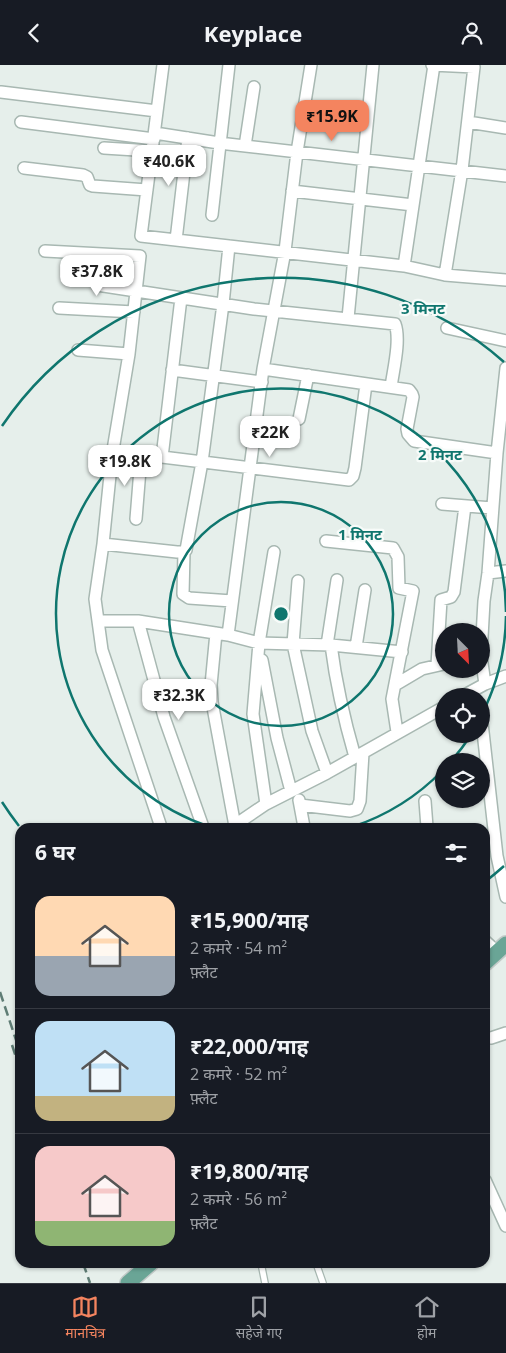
<!DOCTYPE html>
<html lang="hi">
<meta charset="utf-8">
<style>
body{margin:0;font-family:"Open Sans","Noto Sans Devanagari",sans-serif;background:#242831;color:#f1f3f6;height:100vh;display:flex;flex-direction:column;font-size:19px;white-space:nowrap}
*{box-sizing:border-box;margin:0}
p{font-size:16px;color:#9ea1a6}
.icon{flex:none;width:28px;height:28px;fill:none;stroke:currentColor;stroke-width:2;stroke-linecap:round;stroke-linejoin:round}
.map{position:relative;flex:1;overflow:hidden}
.panel{position:absolute;left:15px;top:758px;width:475px;height:445px;display:flex;flex-direction:column;background:#171b24;border-radius:15px;box-shadow:0 1px 4px #0004}
.panel>*{flex:none}
.needle{width:32px;rotate:156deg}
.fabs{position:absolute;left:435px;top:558px;display:grid;gap:10px}
.fabs a{display:grid;place-items:center;width:55px;height:55px;border-radius:50%;background:#171b24;box-shadow:0 1px 4px #0004;font-size:25px}
.price{position:absolute;translate:-50% -42px;padding:0 11px;border-radius:10px;background:#fff;color:#222;font-size:16px;line-height:32px;filter:drop-shadow(0 1px 2px #0008)}
.price::after{content:'';position:absolute;left:50%;top:30px;width:15px;height:11px;margin-left:-8px;background:inherit;clip-path:polygon(0 0,100% 0,50% 100%)}
.price.current{background:#f4845f;color:#111}
ul{padding:0;list-style:none}
li{display:flex;align-items:center;gap:15px;height:125px;padding:0 20px}
li+li{border-top:1px solid #363941}
li span{display:grid;place-items:center;flex:none;width:140px;height:100px;border-radius:15px;color:#555}
li>.icon{margin-inline-start:auto}
span .icon{width:60px;height:60px;fill:#fffc;stroke-width:1}
li b{font-size:21px}
h2{display:flex;justify-content:space-between;align-items:center;height:60px;padding:0 20px;font-size:21px}
header{display:flex;justify-content:space-between;align-items:center;height:65px;padding:0 20px;background:#171b24;font-size:22px;font-weight:700}
.tabs{display:flex;justify-content:space-around;align-items:center;height:70px;border-top:1px solid #363941;background:#171b24;font-size:14px;color:#9ea1a6}
.tabs a{display:grid;justify-items:center;gap:2px}
.tabs .current{color:#f4845f}
.map>svg:first-child{display:block}
.lines{fill:none;stroke-linecap:round;stroke-linejoin:round}
.lane-casing{stroke:#a8b8b2;stroke-width:8}
.street-casing{stroke:#a8b8b2;stroke-width:14}
.primary-casing{stroke:#c2cac8;stroke-width:18}
.lane{stroke:#fff;stroke-width:5.5}
.street{stroke:#fff;stroke-width:11}
.primary{stroke:#6aa596;stroke-width:15}
.rail{stroke:#5f7d75;stroke-width:2.5;stroke-dasharray:10 5;stroke-linecap:butt}
.ring{fill:none;stroke:#0f766e;stroke-width:2.5}
.centre{fill:#0f766e;stroke:#f7fbf9;stroke-width:2.5}
.ring-label{font-size:15px;text-anchor:middle;font-weight:bold;fill:#0f766e;stroke:#f7fbf9;stroke-width:4.5;stroke-linejoin:round;paint-order:stroke}
</style>
<header><svg class="icon" aria-label="back" viewBox="0 0 24 24"><path d="M15 5l-7 7 7 7"/></svg>Keyplace<svg class="icon" aria-label="person" viewBox="0 0 24 24"><circle cx="12" cy="8" r="4"/><path d="M4 21q1-7 8-7t8 7"/></svg></header>
<div class="map">
<svg width="506" height="1218" viewBox="0 0 506 1218">
<rect width="100%" height="100%" fill="#e6efeb"/>
<g class="lines">
<defs>
<path id="lane" d="M261 1198 265 1218
M316 1198 323 1218"/>
<path id="street" d="M163 0 141 171 404 201 445 210 506 215
M432 0 474 2 462 105 445 210
M1 27 157 46
M21 57 154 74
M468 57 506 63
M155 68 219 78 506 111
M245 81 254 22
M104 83 152 86
M24 103 83 110 87 112 90 120 93 121 147 125
M292 126 413 140
M212 150 229 0
M176 175 188 73
M45 186 140 191 129 289 112 391 103 479 95 534 102 585 161 762
M404 201 434 0
M97 220 254 244 395 259C401 275 393 306 391 322
M59 243 134 247
M348 253 373 0
M447 263 506 276
M78 285 129 289
M263 304 409 325 412 329 413 332 407 364 408 369 414 376 497 388
M172 305 262 317
M299 354 308 310
M112 391 162 392 349 415 353 411 355 403 366 319
M162 392 181 233
M442 439 492 443
M136 454 141 392
M326 476 393 483 398 492 399 523 413 526 392 634 397 667
M103 479 177 487H184L186 485 202 397 223 239 229 181
M184 487 183 529 189 533 232 536
M488 508 506 506
M298 516 293 579 312 666 327 708
M98 556H138L228 570 259 578 331 580 402 587
M138 556 164 652 203 762
M216 568 211 620 212 637 235 761
M228 570 263 304 285 186 297 87 311 0
M327 580 337 515
M331 580C336 619 344 654 355 692
M356 582 365 525
M481 590 484 536 488 508 497 388 506 303
M481 591 485 619
M262 595 277 673 291 726
M437 600 441 535 451 532 454 527 465 441
M395 620 422 604 444 599
M463 631 485 619 506 611
M481 649 497 791 506 832
M299 735 304 762
M425 736 427 762
M266 739 253 649 259 578 274 487
M300 740 350 746 357 744 360 736 363 688
M232 762 266 739 327 708 444 642
M485 876 497 887
M491 973 506 968
M485 1115 506 1161"/>
<path id="primary" d="M485 898 506 879
M128 1218 151 1198"/>
</defs>
<use href="#lane" class="lane-casing"/>
<use href="#street" class="street-casing"/>
<use href="#primary" class="primary-casing"/>
<use href="#lane" class="lane"/>
<use href="#street" class="street"/>
<use href="#primary" class="primary"/>
<path class="rail" d="M0 927 20 987
M12 980 20 1004
M83 1198 90 1218"/>
</g>
<g class="ring">
<circle cx="281" cy="549" r="112"/>
<path d="M506 551A225 225 0 0 1 481 651M471 670A225 225 0 0 1 452 695M443 705A225 225 0 0 1 352 762M210 762A225 225 0 1 1 506 547"/>
<path d="M504 801A337 337 0 0 1 486 816M19 761A337 337 0 0 1 2 737M2 361A337 337 0 0 1 504 297"/>
</g>
<circle cx="281" cy="549" r="8" class="centre"/>
<g class="ring-label">
<text x="423" y="249">3 मिनट</text>
<text x="440" y="395">2 मिनट</text>
<text x="360" y="475">1 मिनट</text>
</g>
</svg>
<div class="fabs">
<a><svg class="needle" viewBox="-14 -14 28 28"><path d="M0-13l5 13h-10z" fill="#e53935"/><path d="M0 13l5-13h-10z" fill="#9ea1a6"/></svg></a>
<a><svg class="icon" aria-label="locate" viewBox="0 0 24 24"><circle cx="12" cy="12" r="6"/><path d="M12 2v4M12 18v4M2 12h4M18 12h4"/></svg></a>
<a><svg class="icon" aria-label="layers" viewBox="0 0 24 24"><path d="M12 4l9 5-9 5-9-5zM3 14l9 5 9-5"/></svg></a>
</div>
<b class="price current" style="left:332px;top:77px">₹15.9K</b>
<b class="price" style="left:169px;top:122px">₹40.6K</b>
<b class="price" style="left:97px;top:232px">₹37.8K</b>
<b class="price" style="left:270px;top:393px">₹22K</b>
<b class="price" style="left:125px;top:422px">₹19.8K</b>
<b class="price" style="left:179px;top:656px">₹32.3K</b>
<section class="panel">
<h2>6 घर<svg class="icon" aria-label="filters" viewBox="0 0 24 24"><path d="M4 7h16M4 17h16"/><circle cx="9" cy="7" r="2"/><circle cx="15" cy="17" r="2"/></svg></h2>
<ul>
<li><span style="background:linear-gradient(#ffd9b3 60%,#9aa5b1 0)"><svg class="icon" aria-label="home" viewBox="0 0 24 24"><path d="M3 11l9-7 9 7M6 9v11h12V9"/></svg></span><div><b>₹15,900/माह</b><p>2 कमरे · 54 m²</p><p>फ़्लैट</p></div></li>
<li><span style="background:linear-gradient(#bfe0f5 75%,#c2b280 0)"><svg class="icon" aria-label="home" viewBox="0 0 24 24"><path d="M3 11l9-7 9 7M6 9v11h12V9"/></svg></span><div><b>₹22,000/माह</b><p>2 कमरे · 52 m²</p><p>फ़्लैट</p></div></li>
<li><span style="background:linear-gradient(#f6c9c9 75%,#8fb573 0)"><svg class="icon" aria-label="home" viewBox="0 0 24 24"><path d="M3 11l9-7 9 7M6 9v11h12V9"/></svg></span><div><b>₹19,800/माह</b><p>2 कमरे · 56 m²</p><p>फ़्लैट</p></div></li>
</ul>
</section>
</div>
<nav class="tabs">
<a class="current"><svg class="icon" aria-label="map" viewBox="0 0 24 24"><path d="M3 6l6-2 6 2 6-2v14l-6 2-6-2-6 2zM9 4v14M15 6v14"/></svg>मानचित्र</a>
<a><svg class="icon" aria-label="saved" viewBox="0 0 24 24"><path d="M7 4h10v16l-5-4-5 4z"/></svg>सहेजे गए</a>
<a><svg class="icon" aria-label="home" viewBox="0 0 24 24"><path d="M3 11l9-7 9 7M6 9v11h12V9"/></svg>होम</a>
</nav>
